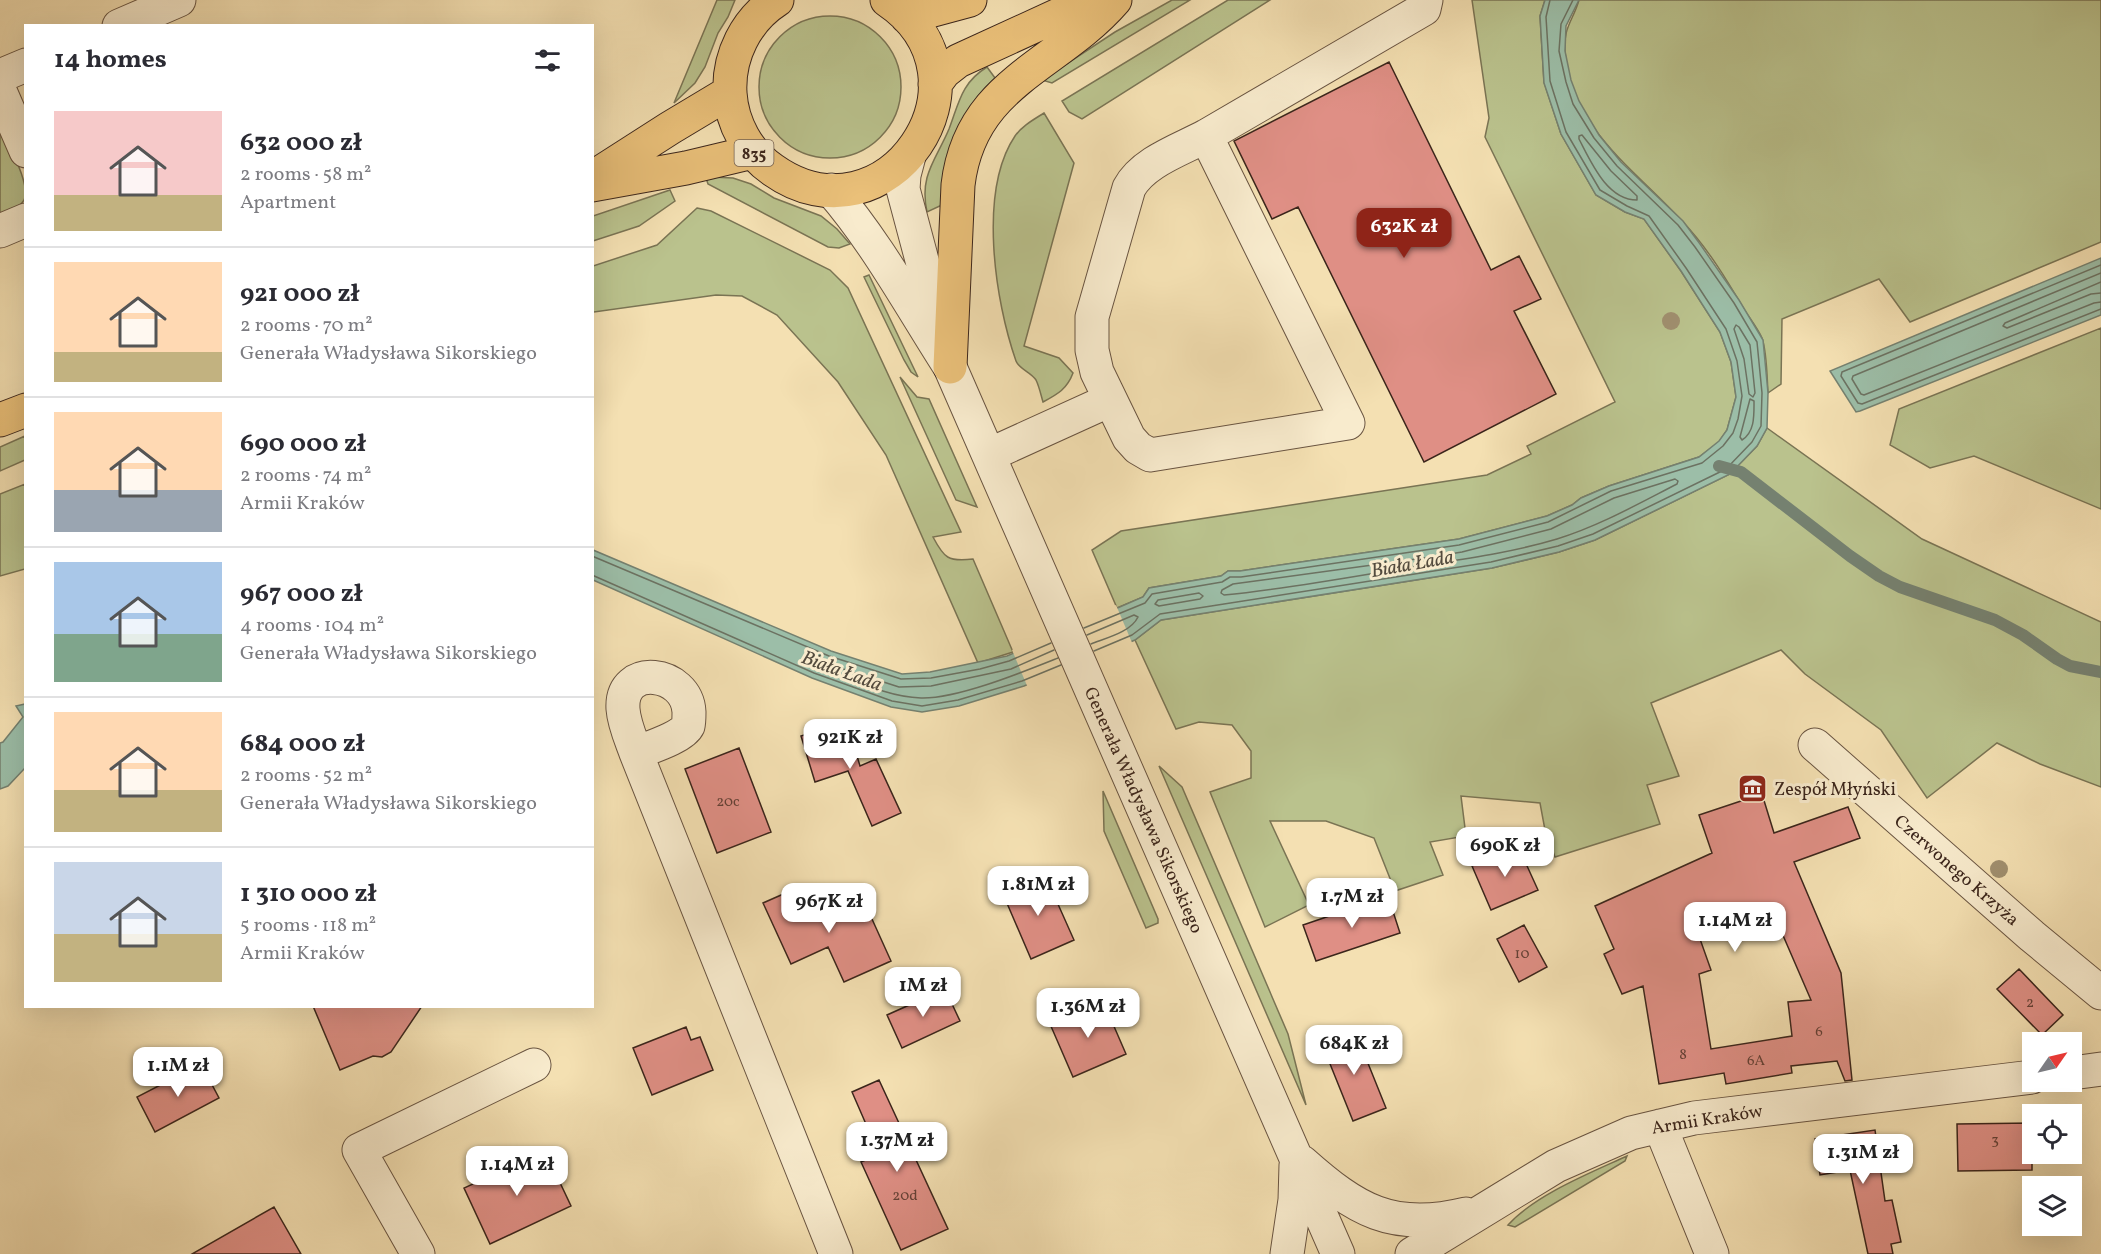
<!DOCTYPE html>
<meta charset="utf-8">
<style>
body{margin:0;font-family:Vollkorn,serif;background:#f2f2f3;color:#2b2b33;height:100vh;display:flex;flex-direction:column;font-size:22px;white-space:nowrap}
*{box-sizing:border-box;margin:0}
p{font-size:20px;color:#7c7c81}
.icon{flex:none;width:33px;height:33px;fill:none;stroke:currentColor;stroke-width:2;stroke-linecap:round;stroke-linejoin:round}
.map{position:relative;flex:1;overflow:hidden}
.details{position:absolute;left:24px;top:24px;width:570px;height:984px;display:flex;flex-direction:column;background:#fff;border-radius:0px;box-shadow:0 6px 24px #0002}
.details>*{flex:none}
.needle{width:39px;rotate:56deg}
.controls{position:absolute;left:2022px;top:1032px;display:grid;gap:12px}
.controls a{display:grid;place-items:center;width:60px;height:60px;border-radius:0px;background:#fff;box-shadow:0 6px 24px #0002;font-size:30px}
.price{position:absolute;translate:-50% -51px;padding:0 14px;border-radius:12px;background:#fff;color:#222;font-size:20px;line-height:39px;filter:drop-shadow(0 2px 3px #0008)}
.price::after{content:'';position:absolute;left:50%;top:36px;width:18px;height:14px;margin-left:-9px;background:inherit;clip-path:polygon(0 0,100% 0,50% 100%)}
.price.on{background:#8f2418;color:#fff}
ul{padding:0;list-style:none}
li{display:flex;align-items:center;gap:18px;height:150px;padding:0 30px}
li+li{border-top:2px solid #e1e1e2}
li span{display:grid;place-items:center;flex:none;width:168px;height:120px;border-radius:0px;color:#555}
li>.icon{margin-inline-start:auto}
span .icon{width:72px;height:72px;fill:#fffc;stroke-width:1}
li b{font-size:26px}
h2{display:flex;justify-content:space-between;align-items:center;height:72px;padding:0 30px;font-size:26px}
.map>svg:first-child{display:block}
.green{fill:#bac28d;stroke:#7a7454;stroke-width:1.5}
.water{fill:#9cbea8;stroke:#758170;stroke-width:1.5}
.pier{fill:#f4e0b2}
.lines{fill:none;stroke-linecap:round;stroke-linejoin:round}
.shore{stroke:#6c7262;stroke-width:1.5}
.stream{stroke:#758170;stroke-width:12}
.building{fill:#df8f85;stroke:#3b251b;stroke-width:1.5;fill-rule:evenodd}
.minor-casing{stroke:#695441;stroke-width:35}
.major-casing{stroke:#3b251b;stroke-width:35}
.minor{stroke:#f8ebcd;stroke-width:33}
.major{stroke:#eac079;stroke-width:33}
.tree{fill:#a08f6f}
.labels{text-anchor:middle;stroke-width:6;stroke-linejoin:round;paint-order:stroke}
.number-label{font-size:15px;fill:#644036}
.shield{fill:#f8ebcd;stroke:#746050;stroke-width:1.5}
.shield-label{font-size:16px;font-weight:bold;fill:#3b251b}
.poi-label{font-size:18px;fill:#3b251b;stroke:#f8ebcd;text-anchor:start}
.street-label{font-size:18px;fill:#3b251b;stroke:#f8ebcd}
.water-label{font-size:20px;font-style:italic;fill:#534b3e;stroke:#f8ebcd}
</style>
<div class="map">
<svg width="2101" height="1254" viewBox="0 0 2101 1254">
<rect width="100%" height="100%" fill="#f4e0b2"/>
<filter id="stains"><feTurbulence type="fractalNoise" baseFrequency=".00333" numOctaves="4"/><feColorMatrix values="0 0 0 0 .2 0 0 0 0 .09 0 0 0 0 .02 0 0 0 .5 -.17"/></filter>
<radialGradient id="worn" r=".72"><stop offset=".6" stop-color="#630" stop-opacity="0"/><stop offset="1" stop-color="#630" stop-opacity=".3"/></radialGradient>
<path class="green" d="M717 0H735L728 17 718 33 705 67 695 83 674 103Z
M1172 0H1190L1052 83 1042 80 1115 32Z
M1228 0H1270L1082 119 1069 112 1062 101Z
M1472 0H1545L1540 16 1544 82 1561 134 1596 195 1625 212 1644 219 1681 271 1720 332 1731 362 1736 397 1727 430 1719 442 1699 457 1609 486 1581 498 1572 505 1547 516 1459 539 1240 571H1228L1221 576 1149 588 1143 597 1117 608 1092 550 1121 531 1487 475 1531 454 1527 446 1615 402 1485 137 1489 118Z
M1579 0H2101V242L1910 322 1879 279 1782 319 1781 384 1768 393C1767 378 1767 352 1762 338 1758 329 1751 320 1745 311 1727 280 1707 247 1682 221 1635 169 1572 130 1565 52 1563 27 1573 21 1579 0Z
M759 87a71 71 0 1 1 142 0a71 71 0 1 1-142 0Z
M987 67 995 78C971 99 953 132 946 163 942 176 943 192 942 205L927 212C919 175 936 160 949 129 959 103 961 83 987 67Z
M1044 113 1074 163 1024 346 1059 358 1073 373C1067 389 1058 394 1043 402 1041 395 1039 386 1036 380 1031 372 1019 369 1016 361 995 301 978 191 1015 136 1022 126 1033 120 1044 113Z
M0 124C6 140 32 186 24 200 20 208 8 211 0 215Z
M712 177 733 178 751 184 774 198 821 216 837 229 850 244 839 248 828 247 708 184 706 178Z
M670 190 675 201 639 226 593 241V216Z
M697 208 711 211 830 270 848 288 961 532 933 537C944 558 948 562 973 559L1013 652 978 663 886 455 838 382 777 315 742 296 716 295 594 312 593 311V266L657 245Z
M869 275 918 377 911 372 904 360 864 277Z
M2101 328V509L1974 456 1930 468 1890 445 1899 409Z
M900 377 917 397 929 399 977 507 956 500Z
M1767 428 1922 539 2101 622V787L2040 764 1997 743 1927 798 1881 730 1805 674 1781 650 1651 703 1679 776 1647 785 1660 824 1555 857 1545 830 1540 803 1461 796 1466 836 1430 842 1443 875 1395 891 1374 838 1326 821H1270L1309 905 1265 927 1210 792 1251 778V751L1232 725 1199 722 1176 729 1135 640 1161 620 1492 568 1559 552 1595 540 1730 474 1757 446Z
M25 436V460L0 471V447Z
M25 484V569L0 576V494Z
M1159 766 1182 787 1288 1034 1306 1105Z
M1103 791 1158 919V923L1146 928 1104 831Z
M1627 1156 1625 1161 1515 1227 1508 1225C1535 1195 1590 1173 1627 1156Z"/>
<path class="water" d="M1545 0H1579L1566 26 1565 51 1571 80 1579 101 1599 135 1621 162 1683 221 1700 244 1739 300 1763 340 1768 393 1767 428 1757 446 1730 474 1595 540 1559 552 1492 568 1161 620 1135 640 1024 686 959 706 922 712 891 707 812 678 593 580V550L831 651 902 674 930 672 1007 656 1143 597 1149 588 1221 576 1228 571H1240L1459 539 1547 516 1572 505 1581 498 1609 486 1699 457 1719 441 1727 430 1736 397 1731 362 1720 332 1681 271 1644 219 1625 212 1596 195 1561 134 1544 83 1540 16Z
M2101 258V315L1860 411 1856 412 1830 371Z
M25 704V768L8 786 0 789V743L3 742 23 717 16 706Z"/>
<path class="pier" d="M1116 605 1133 645 1028 688 1012 650Z"/>
<g class="lines">
<path class="shore" d="M1582 135 1611 171 1637 196V200C1607 200 1591 162 1579 139V136Z
M2101 265 1842 372 1841 376 1858 403 1862 404 2101 309
M2101 273 1853 376 1852 379 1861 394 1864 395 2094 303 2101 302
M2101 282 2005 323 2003 326 2007 328 2091 294 2101 293
M1736 325 1739 327 1750 345 1755 393 1753 397 1749 394 1744 359 1734 329Z
M1750 399 1754 401C1754 415 1755 432 1742 440L1740 437Z
M1675 479 1678 481 1677 484C1638 504 1599 526 1557 539 1507 554 1455 560 1405 568 1345 578 1285 589 1224 595L1221 593 1222 590 1233 584 1431 557 1462 552 1551 529 1614 498Z
M592 556 829 656 901 679 931 678 980 669 1009 661 1051 643
M592 575 814 673 892 701 922 706 958 700 1022 681 1061 665
M1199 593 1203 596 1200 599 1159 606 1155 604 1158 600Z
M1084 628 1145 603 1152 594 1222 582 1230 577H1241L1459 545 1548 522 1611 491 1702 463 1723 446 1733 433 1738 419 1742 396 1737 361 1726 329 1686 268 1649 216 1627 206 1600 190 1566 132 1550 81 1546 17 1550 0
M1087 635 1134 615 1138 617C1131 632 1106 638 1091 644
M1054 650 1011 669 931 686 899 687 834 666 831 669 833 672C861 683 890 697 921 698 957 699 1023 672 1058 658
M1094 651 1132 635 1160 614 1491 562 1558 546 1593 534 1726 469 1752 442 1761 426 1762 393 1757 342 1734 303 1695 247 1678 225 1617 166 1594 138 1573 104 1566 82 1559 51 1561 24 1573 0"/>
<path class="stream" d="M1719 466 1741 472 1850 556 1879 576 1900 587 1995 620 2023 635 2057 659 2070 666 2101 672"/>
</g>
<path class="building" d="M1389 62 1491 270 1519 256 1541 299 1514 311 1556 394 1424 462 1298 207 1272 219 1234 141Z
M847 722 860 766 876 759 901 813 872 826 848 771 815 782 801 736Z
M739 748 771 832 717 853 685 769Z
M1762 794 1774 833 1848 807 1860 838 1794 862 1841 973 1852 1080 1845 1081 1837 1061 1791 1066 1792 1073 1726 1084 1724 1073 1659 1084 1643 986 1622 994 1604 954 1614 949 1595 906 1712 853 1699 815ZM1772 910 1811 1000 1788 1002 1792 1036 1711 1049 1699 974 1711 970 1700 939Z
M1518 846 1538 890 1491 910 1472 866Z
M1045 875 1074 940 1031 959 1003 894Z
M797 888 811 920 862 897 891 961 844 982 828 947 791 964 763 903Z
M1388 896 1400 933 1316 961 1303 925Z
M1524 925 1547 967 1519 982 1497 939Z
M2019 969 2063 1015 2042 1035 1997 989Z
M945 989 960 1021 902 1048 887 1015Z
M1103 1001 1126 1054 1073 1077 1050 1024Z
M313 1006H422L391 1052 382 1057 373 1056 340 1070Z
M686 1027 691 1040 700 1037 713 1070 652 1095 633 1048Z
M1355 1031 1386 1108 1353 1121 1322 1044Z
M201 1064 219 1098 155 1132 137 1097Z
M879 1080 948 1229 901 1250 861 1162 879 1154 852 1092Z
M2032 1123V1170L1958 1171 1957 1124Z
M1875 1130 1885 1201 1892 1200 1901 1242 1891 1244 1893 1254H1868L1850 1170 1820 1175 1815 1139Z
M545 1151 571 1206 490 1244 464 1188Z
M274 1207 301 1254H192Z"/>
<g class="lines">
<defs>
<path id="minor" d="M119 26 179 0
M0 76 26 65
M0 91 26 151
M1206 136 1348 423 1150 455 1138 448 1129 438 1097 372 1092 350V317L1129 188C1143 162 1180 150 1206 136Z
M1206 136 1424 9 1426 0
M909 156 904 175 903 189 943 339
M831 190C877 243 912 308 950 367L1338 1254
M0 231 26 220
M989 455 1110 400
M1815 745 2032 936 2101 993
M636 753C648 748 683 737 688 726 689 722 689 716 689 712 687 671 620 662 623 709 624 724 631 739 636 753L836 1254
M2072 1073 2101 1069
M1660 1126 1712 1254
M1302 1162C1356 1210 1392 1232 1466 1214
M418 1254 359 1150 534 1065
M1287 1254 1295 1200 1296 1165
M1412 1254 1556 1166 1631 1133 1694 1118 2032 1077"/>
<path id="major" d="M777 0C746 20 728 56 730 93 732 124 748 153 773 170 886 250 1004 79 887 0
M907 17 970 0
M935 84 944 72 958 61 1091 0
M592 178 670 128 730 92
M592 185 686 168 753 152
M950 367 958 185C970 82 1057 67 1115 0
M0 420 26 410"/>
</defs>
<use href="#minor" class="minor-casing"/>
<use href="#major" class="major-casing"/>
<use href="#minor" class="minor"/>
<use href="#major" class="major"/>
</g>
<g class="tree">
<circle cx="1671" cy="321" r="9"/>
<circle cx="1999" cy="869" r="9"/>
</g>
<defs>
<symbol id="museum-square" viewBox="-11 -11 22 22"><rect x="-9" y="-9" width="18" height="18" rx="4" fill="#8f2418" stroke="#f8ebcd"/><path d="M0-6L6-3V-2H-6V-3ZM-5-1h2V3h-2ZM-1-1h2V3h-2ZM3-1h2V3H3ZM-6 4H6V6H-6Z" fill="#fff"/></symbol>
</defs>
<g fill-rule="evenodd">
<use href="#museum-square" x="1736" y="772" width="33" height="33"/>
</g>
<g class="labels">
<g class="number-label">
<text x="728" y="806">20c</text>
<text x="1522" y="958">10</text>
<text x="2030" y="1007">2</text>
<text x="1819" y="1036">6</text>
<text x="1683" y="1059">8</text>
<text x="1756" y="1065">6A</text>
<text x="1995" y="1144">3</text>
<text x="905" y="1200">20d</text>
</g>
<rect class="shield" x="734.5" y="140" width="39" height="26" rx="4.5"/>
<g class="shield-label">
<text x="754" y="159">835</text>
</g>
<g class="poi-label">
<text x="1774" y="795">Zespół Młyński</text>
</g>
<g class="street-label">
<text transform="translate(1144 810) rotate(66)" y="6">Generała Władysława Sikorskiego</text>
<text transform="translate(1957 870) rotate(41)" y="6">Czerwonego Krzyża</text>
<text transform="translate(1707 1119) rotate(-9)" y="6">Armii Kraków</text>
</g>
<g class="water-label">
<text transform="translate(1412 563) rotate(-10)" y="7">Biała Łada</text>
<text transform="translate(842 670) rotate(20)" y="7">Biała Łada</text>
</g>
</g>
<rect width="100%" height="100%" filter="url(#stains)"/>
<rect width="100%" height="100%" fill="url(#worn)"/>
</svg>
<div class="controls">
<a><svg class="needle" viewBox="-14 -14 28 28"><path d="M0-13l5 13h-10z" fill="#e53935"/><path d="M0 13l5-13h-10z" fill="#7c7c81"/></svg></a>
<a><svg class="icon" aria-label="locate" viewBox="0 0 24 24"><circle cx="12" cy="12" r="6"/><path d="M12 2v4M12 18v4M2 12h4M18 12h4"/></svg></a>
<a><svg class="icon" aria-label="layers" viewBox="0 0 24 24"><path d="M12 4l9 5-9 5-9-5zM3 14l9 5 9-5"/></svg></a>
</div>
<b class="price on" style="left:1404px;top:259px">632K zł</b>
<b class="price" style="left:850px;top:770px">921K zł</b>
<b class="price" style="left:1505px;top:878px">690K zł</b>
<b class="price" style="left:1038px;top:917px">1.81M zł</b>
<b class="price" style="left:1352px;top:929px">1.7M zł</b>
<b class="price" style="left:829px;top:934px">967K zł</b>
<b class="price" style="left:1735px;top:953px">1.14M zł</b>
<b class="price" style="left:923px;top:1018px">1M zł</b>
<b class="price" style="left:1088px;top:1039px">1.36M zł</b>
<b class="price" style="left:1354px;top:1076px">684K zł</b>
<b class="price" style="left:178px;top:1098px">1.1M zł</b>
<b class="price" style="left:897px;top:1173px">1.37M zł</b>
<b class="price" style="left:1863px;top:1185px">1.31M zł</b>
<b class="price" style="left:517px;top:1197px">1.14M zł</b>
<section class="details">
<h2>14 homes<svg class="icon" aria-label="filters" viewBox="0 0 24 24"><path d="M4 7h16M4 17h16"/><circle cx="9" cy="7" r="2"/><circle cx="15" cy="17" r="2"/></svg></h2>
<ul>
<li><span style="background:linear-gradient(#f6c9c9 70%,#c2b280 0)"><svg class="icon" aria-label="home" viewBox="0 0 24 24"><path d="M3 11l9-7 9 7M6 9v11h12V9"/></svg></span><div><b>632 000 zł</b><p>2 rooms · 58 m²</p><p>Apartment</p></div></li>
<li><span style="background:linear-gradient(#ffd9b3 75%,#c2b280 0)"><svg class="icon" aria-label="home" viewBox="0 0 24 24"><path d="M3 11l9-7 9 7M6 9v11h12V9"/></svg></span><div><b>921 000 zł</b><p>2 rooms · 70 m²</p><p>Generała Władysława Sikorskiego</p></div></li>
<li><span style="background:linear-gradient(#ffd9b3 65%,#9aa5b1 0)"><svg class="icon" aria-label="home" viewBox="0 0 24 24"><path d="M3 11l9-7 9 7M6 9v11h12V9"/></svg></span><div><b>690 000 zł</b><p>2 rooms · 74 m²</p><p>Armii Kraków</p></div></li>
<li><span style="background:linear-gradient(#a9c7e8 60%,#7fa58c 0)"><svg class="icon" aria-label="home" viewBox="0 0 24 24"><path d="M3 11l9-7 9 7M6 9v11h12V9"/></svg></span><div><b>967 000 zł</b><p>4 rooms · 104 m²</p><p>Generała Władysława Sikorskiego</p></div></li>
<li><span style="background:linear-gradient(#ffd9b3 65%,#c2b280 0)"><svg class="icon" aria-label="home" viewBox="0 0 24 24"><path d="M3 11l9-7 9 7M6 9v11h12V9"/></svg></span><div><b>684 000 zł</b><p>2 rooms · 52 m²</p><p>Generała Władysława Sikorskiego</p></div></li>
<li><span style="background:linear-gradient(#c9d6e8 60%,#c2b280 0)"><svg class="icon" aria-label="home" viewBox="0 0 24 24"><path d="M3 11l9-7 9 7M6 9v11h12V9"/></svg></span><div><b>1 310 000 zł</b><p>5 rooms · 118 m²</p><p>Armii Kraków</p></div></li>
</ul>
</section>
</div>
